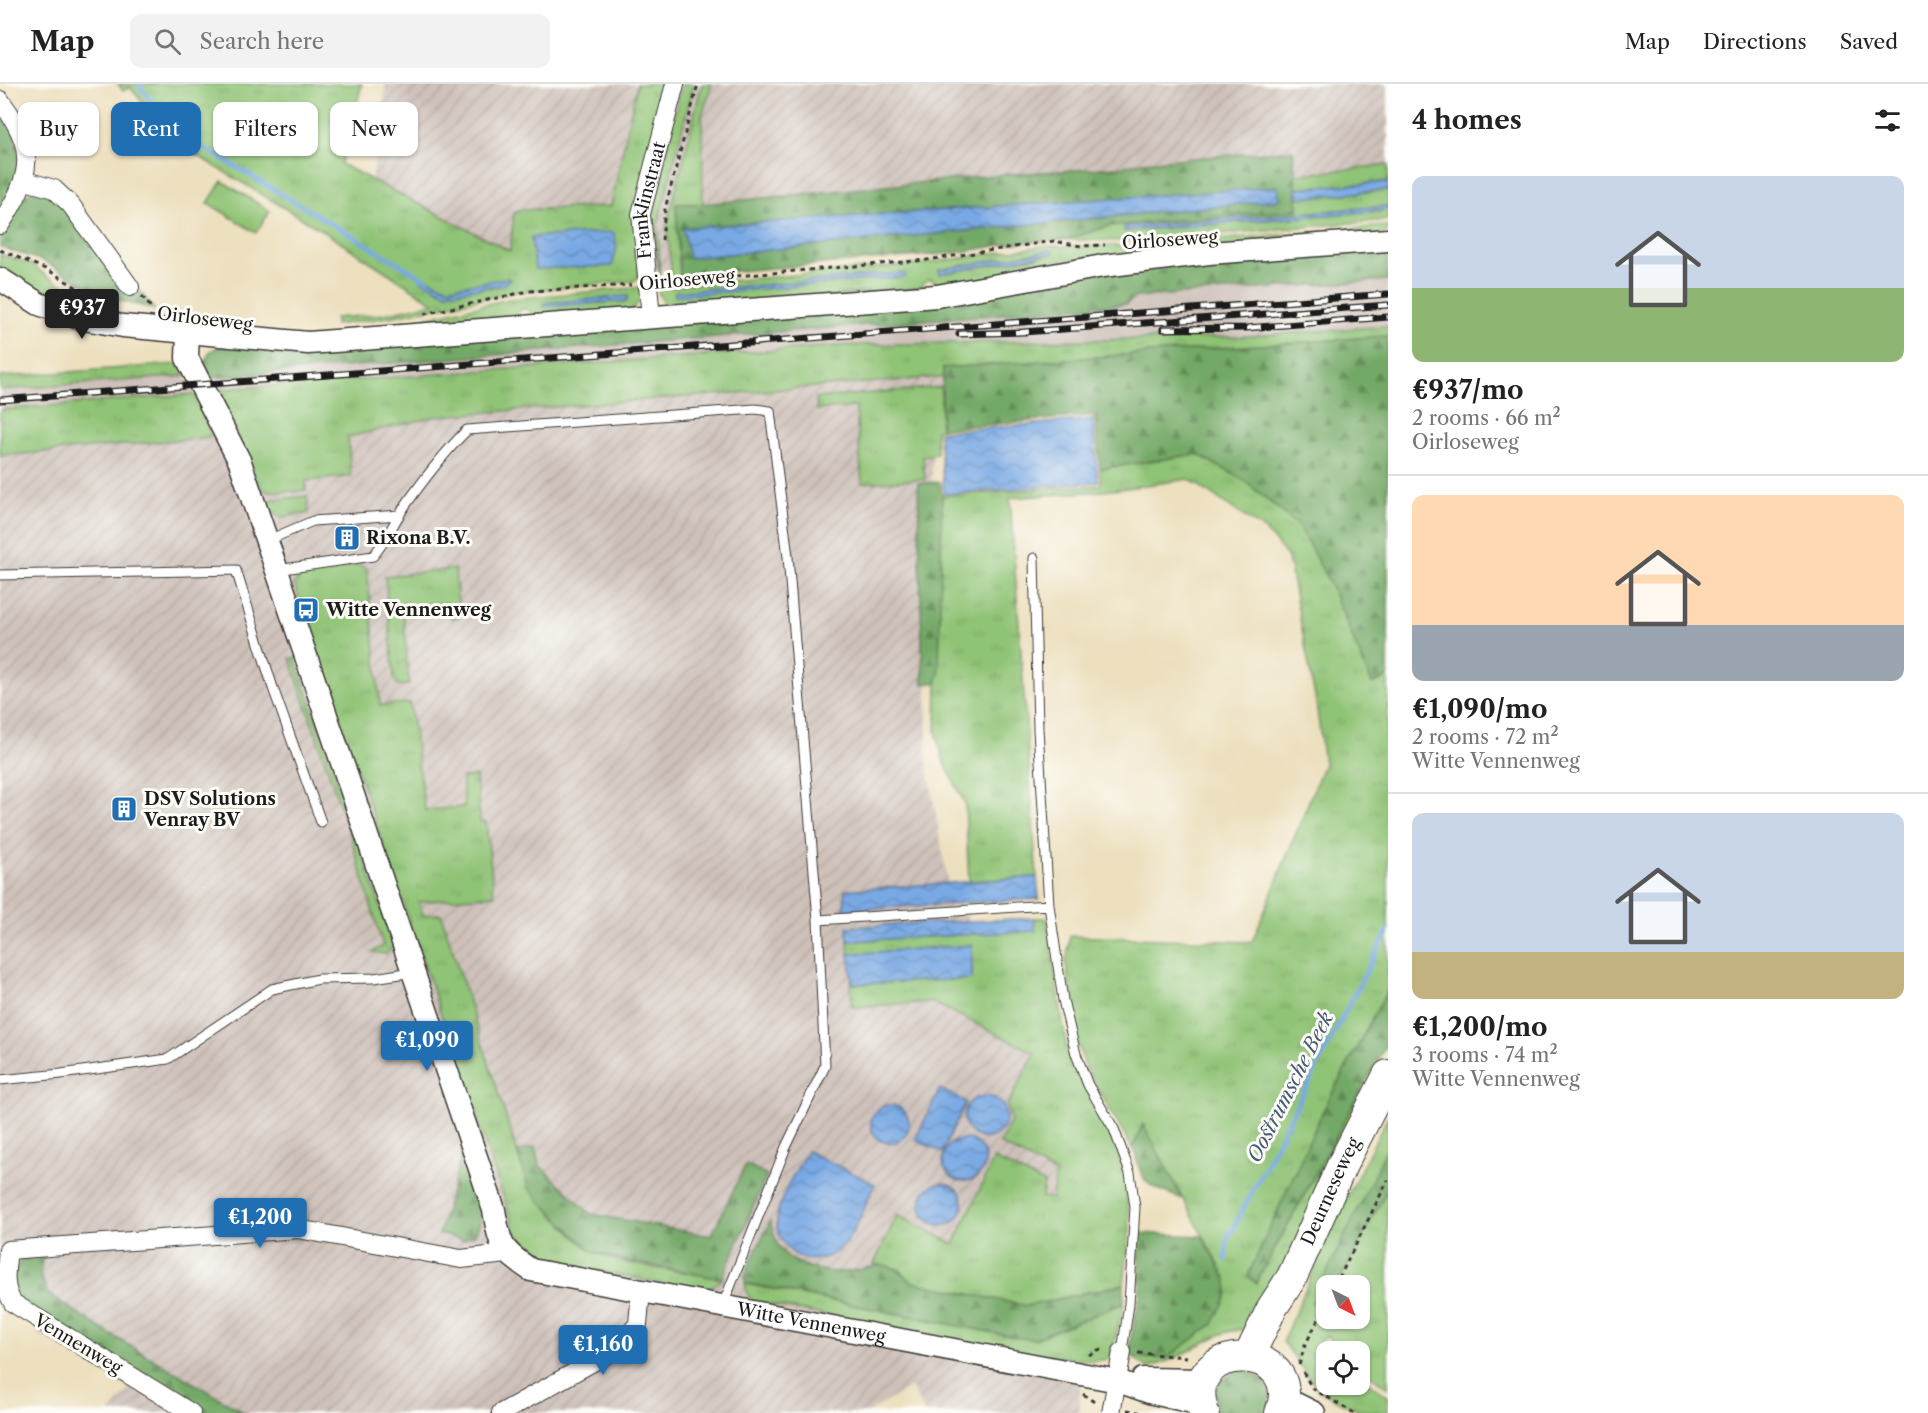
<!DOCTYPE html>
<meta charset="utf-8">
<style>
body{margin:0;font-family:"Libre Caslon Text",serif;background:#f2f2f2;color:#222;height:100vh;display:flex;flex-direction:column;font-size:22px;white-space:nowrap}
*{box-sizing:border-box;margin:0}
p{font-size:20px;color:#767676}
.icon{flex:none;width:33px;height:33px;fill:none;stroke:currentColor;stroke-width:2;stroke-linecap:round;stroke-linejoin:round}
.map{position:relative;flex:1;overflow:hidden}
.side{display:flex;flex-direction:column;background:#fff;width:540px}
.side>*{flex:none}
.top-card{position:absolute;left:18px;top:18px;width:570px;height:54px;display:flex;gap:12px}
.needle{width:39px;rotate:138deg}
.tools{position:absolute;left:1316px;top:1191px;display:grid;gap:12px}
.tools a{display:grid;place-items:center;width:54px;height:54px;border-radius:12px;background:#fff;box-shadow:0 2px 4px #0004;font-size:30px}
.price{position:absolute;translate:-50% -51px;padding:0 14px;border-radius:6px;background:#1f6fb2;color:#fff;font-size:20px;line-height:39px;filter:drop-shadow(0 2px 3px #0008)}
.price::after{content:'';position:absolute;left:50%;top:36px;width:18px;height:14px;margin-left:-9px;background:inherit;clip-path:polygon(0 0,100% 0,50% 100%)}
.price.current{background:#222;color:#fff}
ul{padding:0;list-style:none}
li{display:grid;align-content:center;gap:12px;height:318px;padding:0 24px}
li+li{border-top:2px solid #e0e0e0}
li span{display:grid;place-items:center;height:186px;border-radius:12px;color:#555}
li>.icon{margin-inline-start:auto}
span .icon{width:108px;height:108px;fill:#fffc;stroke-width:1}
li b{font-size:26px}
h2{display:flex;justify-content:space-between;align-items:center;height:72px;padding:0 24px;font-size:26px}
.chip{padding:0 21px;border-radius:12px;background:#fff;box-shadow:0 2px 4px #0004;font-size:21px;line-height:54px}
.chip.current{background:#1f6fb2;color:#fff}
header{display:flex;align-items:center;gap:36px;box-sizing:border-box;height:84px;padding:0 30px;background:#fff;border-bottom:2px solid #e0e0e0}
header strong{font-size:28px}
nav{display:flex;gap:33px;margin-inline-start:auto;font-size:21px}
.search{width:420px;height:54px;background:#f2f2f2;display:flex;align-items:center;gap:15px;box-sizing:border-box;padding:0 21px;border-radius:12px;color:#767676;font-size:22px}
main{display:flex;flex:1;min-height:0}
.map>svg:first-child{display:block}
.industrial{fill:url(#industrial-furrows)}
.railway{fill:#cec1ba}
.grass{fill:url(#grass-tufts);stroke:#567048;stroke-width:1.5;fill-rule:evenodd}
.forest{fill:url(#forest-firs);stroke:#486241;stroke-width:1.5;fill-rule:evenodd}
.pitch{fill:#8fc375;stroke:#567048;stroke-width:1.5}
.water{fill:url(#water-waves);stroke:#4a6280;stroke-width:1.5}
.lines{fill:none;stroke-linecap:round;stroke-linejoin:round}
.stream{stroke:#79a9e4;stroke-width:4.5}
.service-casing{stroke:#3b3934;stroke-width:11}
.minor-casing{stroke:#3b3934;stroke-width:20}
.tertiary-casing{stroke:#3b3934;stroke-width:25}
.primary-casing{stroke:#3b3934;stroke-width:32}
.path{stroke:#3b3934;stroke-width:3;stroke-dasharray:4.5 4.5;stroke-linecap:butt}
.service{stroke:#fff;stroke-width:9}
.minor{stroke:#fff;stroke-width:18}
.tertiary{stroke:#fff;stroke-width:22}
.primary{stroke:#fff;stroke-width:30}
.rail-casing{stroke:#1c1c1c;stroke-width:7}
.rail{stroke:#fdfcf7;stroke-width:4.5;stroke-dasharray:14;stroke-linecap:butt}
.labels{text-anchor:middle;stroke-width:6;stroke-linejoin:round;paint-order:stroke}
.street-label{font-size:18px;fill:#1c1c1c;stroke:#fdfcf7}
.poi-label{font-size:18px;font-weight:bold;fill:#1c1c1c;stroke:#fdfcf7;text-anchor:start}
.water-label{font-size:20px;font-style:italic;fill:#465b76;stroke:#fdfcf7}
</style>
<header>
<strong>Map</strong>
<div class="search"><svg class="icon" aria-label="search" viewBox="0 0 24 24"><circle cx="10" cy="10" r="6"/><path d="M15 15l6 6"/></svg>Search here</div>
<nav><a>Map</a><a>Directions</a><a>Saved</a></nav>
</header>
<main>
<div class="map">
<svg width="1388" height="1329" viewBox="0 0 1388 1329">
<defs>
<pattern id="industrial-furrows" width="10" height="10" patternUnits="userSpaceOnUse" patternTransform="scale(1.5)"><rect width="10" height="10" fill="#cec1ba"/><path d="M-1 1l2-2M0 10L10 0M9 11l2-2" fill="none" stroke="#b0a59f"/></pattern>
<pattern id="grass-tufts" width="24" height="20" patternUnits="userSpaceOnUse" patternTransform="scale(1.5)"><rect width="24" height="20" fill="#8fc375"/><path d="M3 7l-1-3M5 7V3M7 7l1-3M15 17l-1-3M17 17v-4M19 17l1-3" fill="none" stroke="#7ba765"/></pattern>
<pattern id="forest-firs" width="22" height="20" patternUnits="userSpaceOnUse" patternTransform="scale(1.5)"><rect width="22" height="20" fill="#73a966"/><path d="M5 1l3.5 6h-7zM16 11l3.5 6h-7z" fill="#5e8953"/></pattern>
<pattern id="water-waves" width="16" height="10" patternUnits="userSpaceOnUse" patternTransform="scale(1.5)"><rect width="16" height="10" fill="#79a9e4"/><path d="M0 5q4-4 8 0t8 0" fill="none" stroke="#6289b8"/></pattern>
</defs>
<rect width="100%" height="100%" fill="#fdfcf7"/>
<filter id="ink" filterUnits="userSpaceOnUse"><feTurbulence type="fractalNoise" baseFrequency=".0167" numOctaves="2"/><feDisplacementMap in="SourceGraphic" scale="12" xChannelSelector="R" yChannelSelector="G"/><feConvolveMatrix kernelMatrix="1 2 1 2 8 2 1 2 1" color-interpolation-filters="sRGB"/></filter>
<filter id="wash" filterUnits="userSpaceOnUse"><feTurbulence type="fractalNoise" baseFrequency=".008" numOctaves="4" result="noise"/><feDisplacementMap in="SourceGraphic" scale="24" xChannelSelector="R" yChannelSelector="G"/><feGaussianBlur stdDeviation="1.35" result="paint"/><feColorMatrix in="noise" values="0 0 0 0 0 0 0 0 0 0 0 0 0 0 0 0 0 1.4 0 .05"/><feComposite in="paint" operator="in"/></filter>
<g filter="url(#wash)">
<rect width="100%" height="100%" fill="#ede0bf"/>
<path class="industrial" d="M386 0H1388V128L479 201 364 151Z
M943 286 945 294 932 379 926 674 948 799 1080 1045V1329H925L911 1303 867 1329H110L129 1304 39 1250 0 1188V361L410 331Z"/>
<path class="railway" d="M1388 196V242L1236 253 850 261 213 306 206 294 1126 220 1135 213Z
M185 292 194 310 0 326V306Z"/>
<path class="grass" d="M118 0H362L341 80 510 167 514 129 522 126 611 122 637 0H667L638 193 635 197 516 208 390 233 335 241V234L384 230 434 219 326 149 186 65 168 51 130 3 123 7Z
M682 0H694L658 140 660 195 651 128Z
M702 0H712L702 31 703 120H676L680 192 672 194 667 140Z
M1388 81V98L1297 104 1299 114 1388 106V122L1125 143V147L1388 126V136L1134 157 1066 156 1108 142 1298 125 1294 91Z
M1388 142V149L939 202 931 195 927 196 918 206 670 227 659 211 658 203 921 180 1042 162H1136ZM1052 166V170L940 190 939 186Z
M0 170 33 181 48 193 107 225 111 231 65 220 5 190 0 185Z
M643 203 644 212 631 227 539 235 527 225H521L512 237 390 242 509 215Z
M1388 242V252L943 284 944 293 438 332 348 353 351 392 306 397V406C293 408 272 409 260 405L213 306 850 261 1236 253Z
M178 280 185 292 0 306V293Z
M941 303V345L936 346 937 370 923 372 925 395 862 399 856 323 817 326 816 314Z
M194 310 212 353 0 372V326Z
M1197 370 1242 395 1299 442 1333 506 1372 600 1388 593V905L1324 1025 1248 1192 1256 1199 1355 1018V1031L1256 1246C1228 1241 1207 1258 1183 1270 1172 1276 1160 1280 1148 1284L1134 1274H1167L1213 1240 1227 1196 1143 1041 1132 1064 1086 985 1078 961 1066 880 1070 852 1252 858 1324 680 1316 618 1288 473 1266 447 1189 395 1113 406 1010 414 1037 793 969 797 965 720 943 676 936 647 940 422 942 412 1101 401 1100 385Z
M307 412 309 429 282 433 265 423 270 416Z
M359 481 367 484 380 621 410 619 425 726 464 723 462 694 476 692 480 738H486L494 811 419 818 423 831 441 830 528 1102C535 1112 582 1162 592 1167 622 1183 687 1187 722 1195L705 1208 558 1179 529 1162 516 1149 294 500 303 488Z
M455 485 459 533 451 534 448 519 403 522 409 601H398L394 594 385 492Z
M290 574H295L394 862 386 870 372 868 383 862 352 757Z
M1034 834H1047L1069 980 1101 1027 1125 1089 1130 1145 1124 1200 1027 1222 912 1198 899 1185 874 1180 897 1131 954 1160 994 1075 1044 1099 1042 1113 1052 1114 1056 1090 1000 1060 1011 1037 1007 1022 1035 969 932 918 852 923 851 895 854 900 972 895V861L849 870 848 857 1034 847Z
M1388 1032V1063L1313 1219 1324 1225 1326 1222V1234H1359V1202L1337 1201 1388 1104V1304L1359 1283V1268L1343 1267 1327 1252 1316 1263 1326 1271V1300H1359V1293L1388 1312V1329C1362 1329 1336 1320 1316 1302 1303 1289 1295 1270 1282 1258L1343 1121Z
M745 1200 1020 1254 1035 1255 1124 1219 1110 1275 1093 1277 1031 1270 750 1217Z"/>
<path class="forest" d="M5 35 13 47 23 87 0 131V37Z
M1293 66 1298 126 1108 142 1066 156 1014 159 955 169 680 192 676 120H703L998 91 1119 83 1142 78ZM1278 103 1279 116 690 174 683 144Z
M31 107 55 112 127 209 140 207 154 225 108 214 43 177 0 163V150L24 111Z
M1388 165V196L1136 213 1126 220 206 294 202 284 210 267 220 262Z
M1388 252V593L1372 600 1333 506 1299 442 1242 395 1197 370 1100 385 1095 331 941 345 943 284Z
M940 398 942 412 939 590 935 599 923 600 918 399Z
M1388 905V957L1256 1199 1248 1192 1324 1025Z
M1143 1040 1183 1115C1143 1100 1145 1104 1133 1064Z
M464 1063C476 1096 490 1117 475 1151L463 1156 439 1150Z
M535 1063 539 1081 591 1130 711 1152 746 1080 767 1091 722 1195 627 1177 591 1167 537 1114 528 1102 517 1068Z
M1388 1063V1104L1337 1201 1326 1202 1325 1225 1312 1219Z
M770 1137C773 1145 775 1156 779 1163 791 1182 823 1189 843 1188 875 1186 883 1169 912 1198L1027 1222 1124 1200V1219L1034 1255 1019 1254 745 1199V1190Z
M1138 1149 1202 1152 1227 1196 1228 1210 1213 1240 1167 1274H1134L1128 1268 1140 1210Z
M43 1171 40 1190 48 1210 108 1249 245 1329H201L19 1218 11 1204 15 1187 21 1176Z
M1242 1283 1270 1299 1269 1329H1216L1215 1300Z"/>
<path class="pitch" d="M222 97 270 127 256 149 208 119Z"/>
<path class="water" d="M1388 98V106L1298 114 1297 104Z
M1278 103 1279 116 689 174 683 144Z
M1388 122V126L1124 147V143Z
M613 148 617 162 612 182 535 185 531 153Z
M1052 166 1053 169 940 190 939 186Z
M905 189V193L675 212V208Z
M424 193 448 204 508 194 510 196 502 201 446 209 422 197Z
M628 212 627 217 543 223 545 219Z
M1093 335 1098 398 944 410 939 348Z
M1037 793 1039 815 844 826 845 806Z
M1034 834 1035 847 848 857 847 843Z
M972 861V895L853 900 849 870Z
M940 1005 966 1018 942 1068 915 1056Z
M964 1033a21 21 0 1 1 42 0a21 21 0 1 1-42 0Z
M871 1040a19 19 0 1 1 38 0a19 19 0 1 1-38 0Z
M943 1076a21 21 0 1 1 42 0a21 21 0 1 1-42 0Z
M807 1067 875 1100C865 1120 856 1150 840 1165 831 1173 818 1177 806 1175 798 1173 792 1169 787 1163 760 1137 794 1092 807 1067Z
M921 1120a21 21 0 1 1 42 0a21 21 0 1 1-42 0Z"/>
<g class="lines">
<path class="stream" d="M138 0 172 45 428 197
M1226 1176 1227 1156 1388 846"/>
</g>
</g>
<g filter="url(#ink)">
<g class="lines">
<defs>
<path id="service" d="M266 457 313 437 400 431
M1034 474 1038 645 1049 821 1063 916 1076 970 1088 1001 1114 1045 1130 1089 1135 1123 1129 1220 1122 1268
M277 486 373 472C387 456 393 439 405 422 424 395 444 369 467 346L755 325 770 327 788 473 818 836 825 982 786 1063 722 1223
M0 491 236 486 273 604 321 738
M818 836 1049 821
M0 996 61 990 168 975 272 905 319 895 374 894 413 888"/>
<g id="minor">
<path d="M0 16C37 65 33 90 0 141"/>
<path d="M26 97 54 105 71 121 130 203"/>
<path id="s1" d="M651 233 641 130 675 0"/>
<path d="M191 1329 13 1219C2 1202 6 1185 8 1166L298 1145 461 1175 507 1170"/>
<path d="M501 1329 618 1264 638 1240 641 1207"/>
<path d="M1111 1329 1122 1268"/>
</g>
<g id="tertiary">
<path d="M0 195 39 220 79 234 123 242 308 259 937 212 1103 182 1209 169 1388 156"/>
<path id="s2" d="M188 248 187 274 240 378 494 1126C500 1162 501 1166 531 1186L1118 1297 1149 1308 1201 1320"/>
<path d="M1143 1295 1204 1296"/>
<path d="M1284 1314 1314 1329"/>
</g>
<g id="primary">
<path id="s3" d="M1249 1272 1272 1224 1292 1193 1342 1081 1388 991"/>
<path d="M1204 1329C1177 1254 1308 1256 1280 1329"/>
</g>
</defs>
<use href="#service" class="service-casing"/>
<use href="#minor" class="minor-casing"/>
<use href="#tertiary" class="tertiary-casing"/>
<use href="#primary" class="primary-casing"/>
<path class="path" d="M662 156 665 125 698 0
M0 166 48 186 89 211 115 220
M665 198 927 176 1054 157 1081 162 1105 161
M142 212 153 226
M424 230 529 207 631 201
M1335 1202 1388 1096
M1138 1269 1187 1273
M1089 1271 1098 1266 1105 1267
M1299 1281 1305 1261 1326 1221
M1303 1288 1312 1304 1354 1329
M1083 1310 1097 1320
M1127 1326 1143 1329"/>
<use href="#service" class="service"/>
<use href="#minor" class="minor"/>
<use href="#tertiary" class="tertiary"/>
<use href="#primary" class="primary"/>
<defs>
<path id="rail" d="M1163 245 1246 244 1388 233
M959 250 1023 248 1388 221
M0 316 1388 210"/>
</defs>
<use href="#rail" class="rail-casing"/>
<use href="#rail" class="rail"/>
</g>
</g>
<defs>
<symbol id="building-square" viewBox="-11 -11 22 22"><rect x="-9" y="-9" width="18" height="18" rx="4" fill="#1f6fb2" stroke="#fdfcf7"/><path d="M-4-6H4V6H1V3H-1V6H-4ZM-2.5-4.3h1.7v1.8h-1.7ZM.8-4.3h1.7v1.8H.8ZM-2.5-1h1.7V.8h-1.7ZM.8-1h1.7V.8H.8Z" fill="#fff"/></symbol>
<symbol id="bus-square" viewBox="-11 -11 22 22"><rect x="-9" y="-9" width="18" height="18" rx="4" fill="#1f6fb2" stroke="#fdfcf7"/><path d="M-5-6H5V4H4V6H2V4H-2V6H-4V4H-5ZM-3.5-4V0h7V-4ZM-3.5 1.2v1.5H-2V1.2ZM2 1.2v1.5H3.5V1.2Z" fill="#fff"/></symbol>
</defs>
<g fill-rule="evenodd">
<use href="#building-square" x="332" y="439" width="30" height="30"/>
<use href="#bus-square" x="291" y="511" width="30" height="30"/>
<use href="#building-square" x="109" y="710" width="30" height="30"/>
</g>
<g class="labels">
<g class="street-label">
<text dy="6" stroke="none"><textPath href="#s1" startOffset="118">Franklinstraat</textPath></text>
<text transform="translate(1170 156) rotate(-4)" y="6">Oirloseweg</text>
<text transform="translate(687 196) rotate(-5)" y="6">Oirloseweg</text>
<text transform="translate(205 235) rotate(7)" y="6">Oirloseweg</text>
<text dy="6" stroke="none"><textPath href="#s3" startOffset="184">Deurneseweg</textPath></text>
<text dy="6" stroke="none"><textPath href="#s2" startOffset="1292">Witte Vennenweg</textPath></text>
<text transform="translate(78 1260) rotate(31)" y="6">Vennenweg</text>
</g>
<g class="poi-label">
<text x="366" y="460">Rixona B.V.</text>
<text x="326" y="532">Witte Vennenweg</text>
<text x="144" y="721">DSV Solutions<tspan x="144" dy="21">Venray BV</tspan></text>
</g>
<g class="water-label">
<text transform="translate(1290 1003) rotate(-63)" y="7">Oostrumsche Beek</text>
</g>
</g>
</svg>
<div class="tools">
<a><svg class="needle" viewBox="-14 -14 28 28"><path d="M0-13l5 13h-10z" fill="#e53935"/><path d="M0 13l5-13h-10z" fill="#767676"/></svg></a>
<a><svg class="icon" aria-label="locate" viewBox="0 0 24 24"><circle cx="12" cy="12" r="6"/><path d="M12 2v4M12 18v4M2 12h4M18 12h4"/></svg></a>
</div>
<b class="price current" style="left:82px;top:256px">€937</b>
<b class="price" style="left:427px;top:988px">€1,090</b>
<b class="price" style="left:260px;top:1165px">€1,200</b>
<b class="price" style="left:603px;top:1292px">€1,160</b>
<div class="top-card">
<a class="chip">Buy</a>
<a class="chip current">Rent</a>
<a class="chip">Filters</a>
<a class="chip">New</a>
</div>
</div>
<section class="side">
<h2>4 homes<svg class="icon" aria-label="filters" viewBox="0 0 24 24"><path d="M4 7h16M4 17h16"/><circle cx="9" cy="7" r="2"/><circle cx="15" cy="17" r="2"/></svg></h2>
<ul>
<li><span style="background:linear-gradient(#c9d6e8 60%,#8fb573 0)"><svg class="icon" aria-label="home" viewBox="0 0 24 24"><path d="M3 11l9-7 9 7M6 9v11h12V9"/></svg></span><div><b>€937/mo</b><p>2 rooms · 66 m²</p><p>Oirloseweg</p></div></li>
<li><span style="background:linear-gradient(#ffd9b3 70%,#9aa5b1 0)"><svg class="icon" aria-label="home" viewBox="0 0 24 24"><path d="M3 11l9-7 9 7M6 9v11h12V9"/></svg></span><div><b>€1,090/mo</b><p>2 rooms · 72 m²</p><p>Witte Vennenweg</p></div></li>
<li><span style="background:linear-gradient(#c9d6e8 75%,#c2b280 0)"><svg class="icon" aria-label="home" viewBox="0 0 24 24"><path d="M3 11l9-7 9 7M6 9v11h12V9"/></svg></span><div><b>€1,200/mo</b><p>3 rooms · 74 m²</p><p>Witte Vennenweg</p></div></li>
</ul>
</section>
</main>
